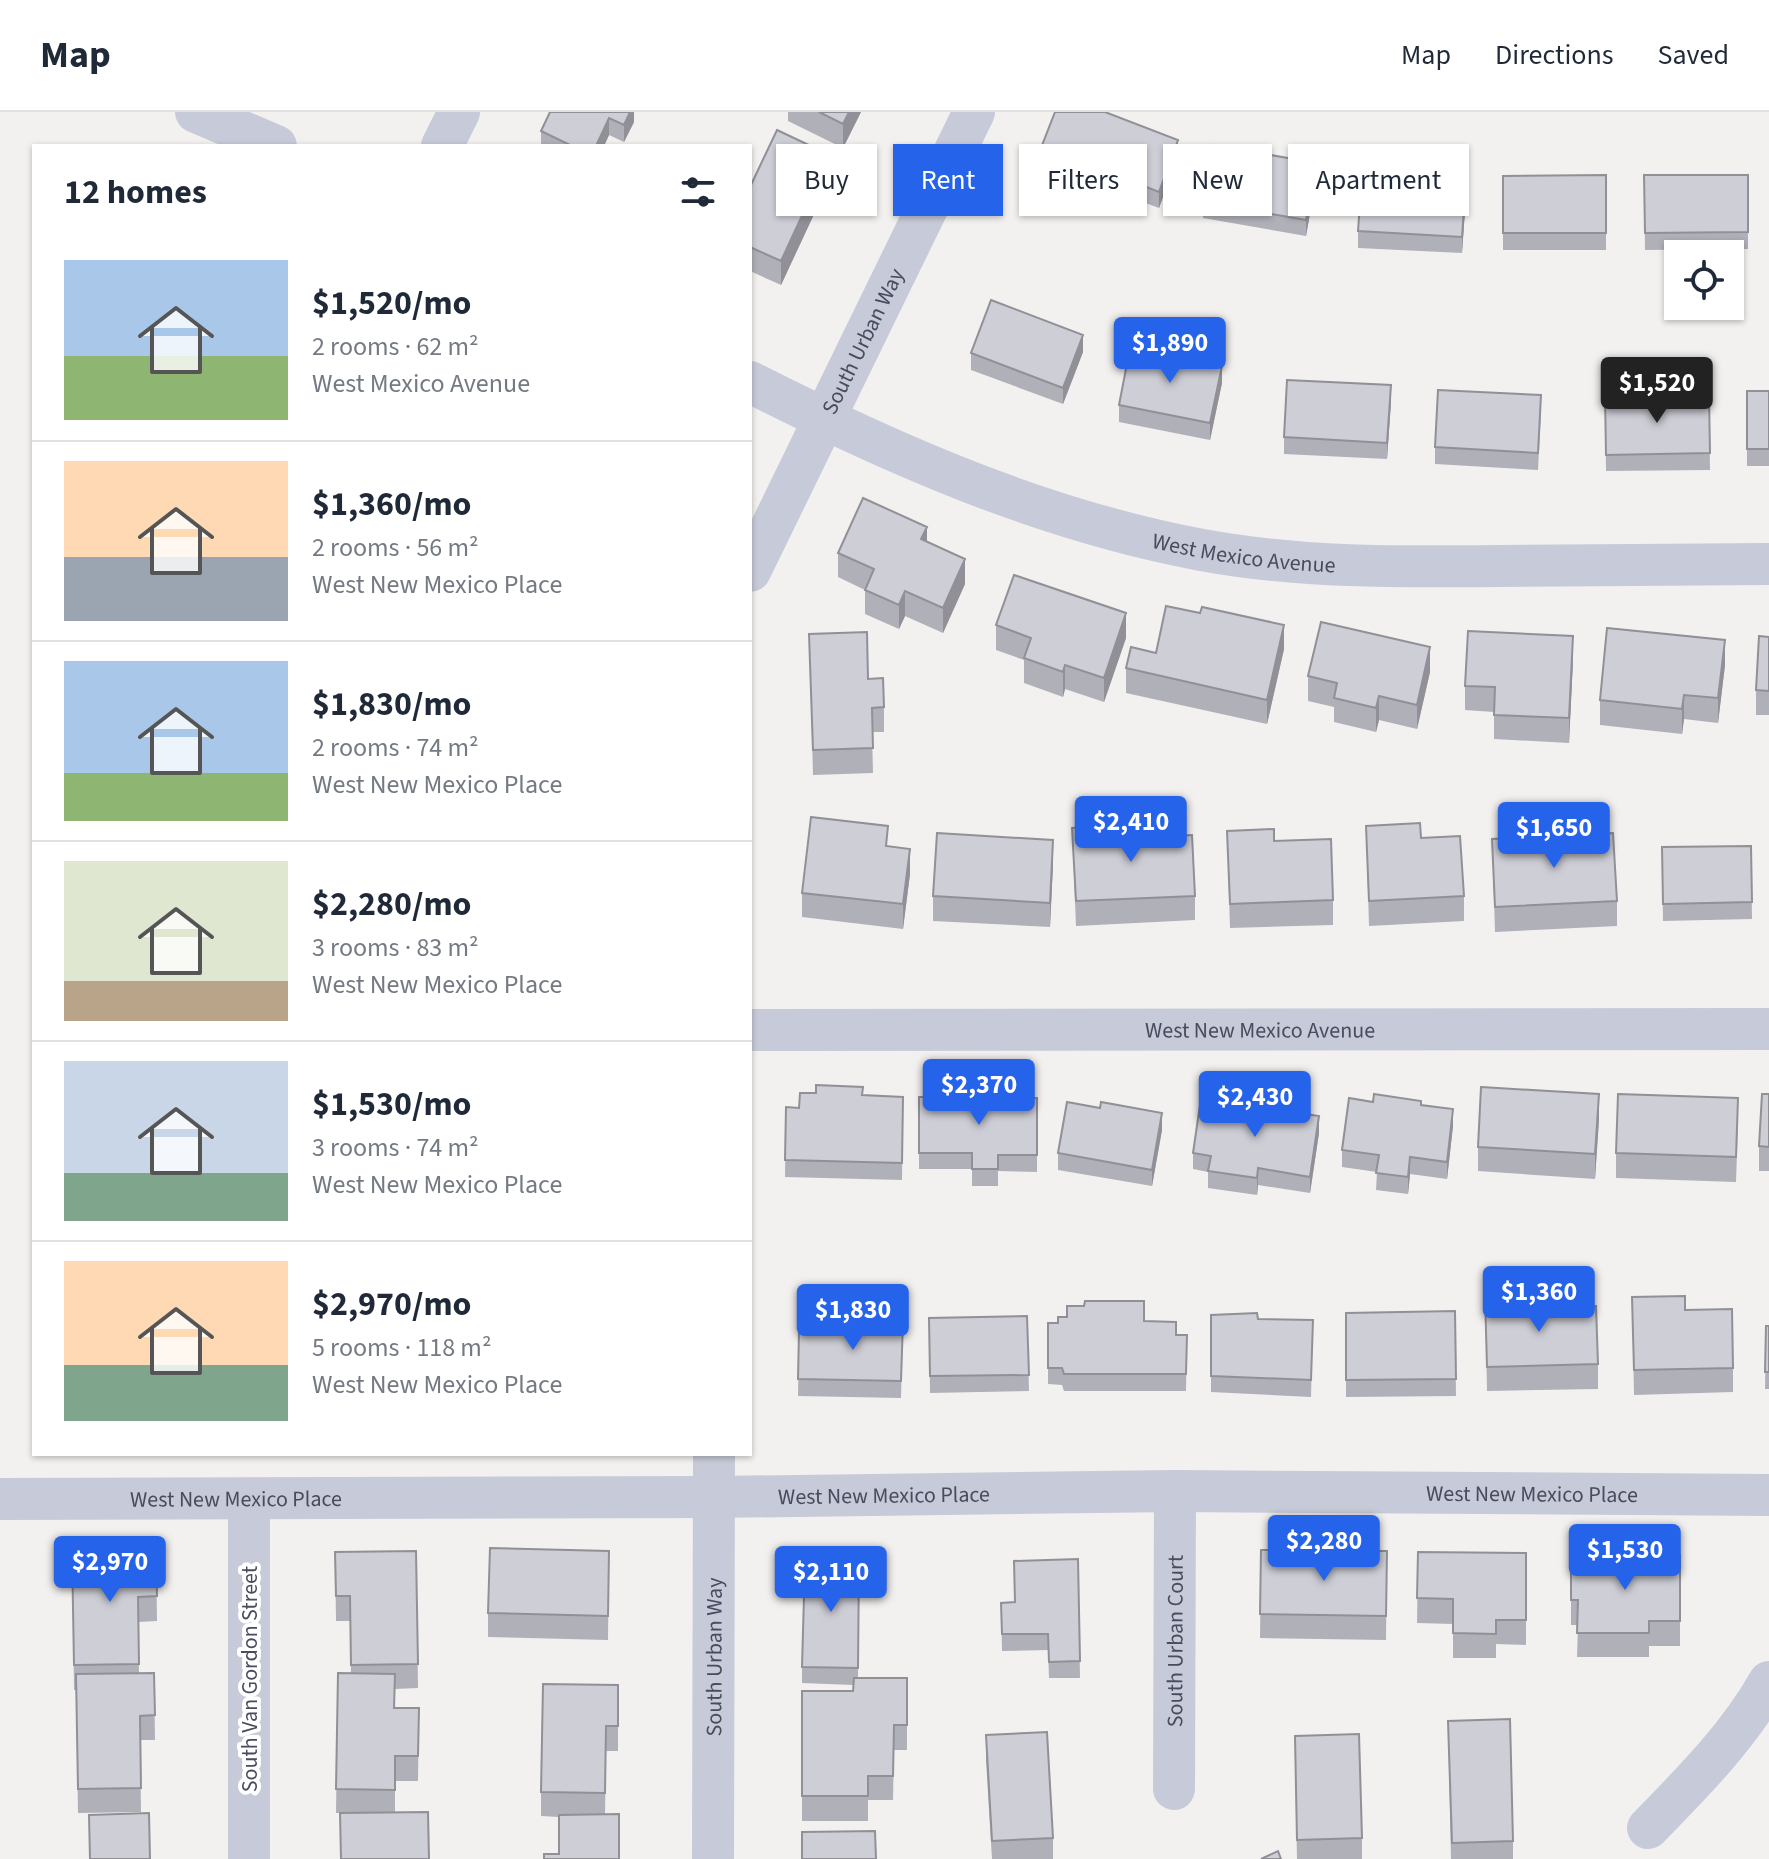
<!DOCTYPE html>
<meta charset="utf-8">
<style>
body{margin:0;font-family:"Source Sans 3",sans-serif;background:#f2f2f3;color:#1f2937;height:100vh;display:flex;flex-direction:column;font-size:30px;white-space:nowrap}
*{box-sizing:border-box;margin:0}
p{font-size:26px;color:#747a83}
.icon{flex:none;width:44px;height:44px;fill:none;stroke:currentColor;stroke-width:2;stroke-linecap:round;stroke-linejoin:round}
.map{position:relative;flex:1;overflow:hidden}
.details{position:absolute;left:32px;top:32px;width:720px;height:1312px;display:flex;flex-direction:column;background:#fff;border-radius:0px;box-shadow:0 2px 6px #0004}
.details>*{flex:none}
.top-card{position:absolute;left:776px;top:32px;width:760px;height:72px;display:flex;gap:16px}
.fabs{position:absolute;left:1664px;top:128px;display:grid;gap:16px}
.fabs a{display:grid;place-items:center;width:80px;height:80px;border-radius:0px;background:#fff;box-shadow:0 2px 6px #0004;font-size:40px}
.price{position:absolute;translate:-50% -68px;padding:0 18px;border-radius:8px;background:#2563eb;color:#fff;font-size:26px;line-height:52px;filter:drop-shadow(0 2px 4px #0008)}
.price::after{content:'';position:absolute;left:50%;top:48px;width:24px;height:18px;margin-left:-12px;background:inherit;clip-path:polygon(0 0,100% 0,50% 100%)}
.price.current{background:#222;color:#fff}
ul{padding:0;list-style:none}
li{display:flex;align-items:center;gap:24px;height:200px;padding:0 32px}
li+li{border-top:2px solid #e0e1e3}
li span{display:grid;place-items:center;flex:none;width:224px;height:160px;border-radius:0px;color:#555}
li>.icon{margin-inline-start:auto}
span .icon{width:96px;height:96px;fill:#fffc;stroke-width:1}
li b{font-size:34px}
h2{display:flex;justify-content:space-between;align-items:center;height:96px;padding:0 32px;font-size:34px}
.chip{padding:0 28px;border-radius:0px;background:#fff;box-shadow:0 2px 6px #0004;font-size:28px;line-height:72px}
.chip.current{background:#2563eb;color:#fff}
header{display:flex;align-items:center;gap:48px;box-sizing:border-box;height:112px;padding:0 40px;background:#fff;border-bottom:2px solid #e0e1e3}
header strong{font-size:38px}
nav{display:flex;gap:44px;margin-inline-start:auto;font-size:28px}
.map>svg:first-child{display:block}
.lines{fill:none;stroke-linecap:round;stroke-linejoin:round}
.street{stroke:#c7cad8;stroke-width:42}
.wall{fill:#b0b1b8}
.shaded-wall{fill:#909096}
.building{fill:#cdced6;stroke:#909096;stroke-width:2}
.labels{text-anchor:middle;stroke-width:8;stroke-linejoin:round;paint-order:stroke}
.street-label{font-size:22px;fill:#484c5e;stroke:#fff}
</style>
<header>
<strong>Map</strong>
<nav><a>Map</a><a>Directions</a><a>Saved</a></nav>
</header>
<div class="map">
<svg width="1769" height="1747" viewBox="0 0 1769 1747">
<rect width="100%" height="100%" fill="#f2f1f0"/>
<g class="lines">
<g class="street">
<path d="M196 0 276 34"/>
<path d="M442 34 459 0"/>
<path id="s1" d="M750 270C894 343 1042 408 1202 438 1299 456 1398 455 1497 454 1588 453 1678 453 1769 452"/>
<path id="s2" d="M750 459 974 0"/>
<path id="s3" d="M750 918 1769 917"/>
<path id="s4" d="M0 1387 715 1385 1175 1379 1769 1383"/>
<path id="s5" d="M1174 1677 1175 1379"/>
<path d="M1648 1716C1692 1671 1738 1625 1769 1570"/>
<path d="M249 1747V1387"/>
<path id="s6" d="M713 1747 714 1342"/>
</g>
</g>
<path class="wall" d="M634 0V10L624 30 609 23 604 34H541V19Z
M788 0H861L843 36 788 9Z
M1041 36 1178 44 1159 96 1121 82 1115 98 1084 86V69L1041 53Z
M1606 63V138H1503V64Z
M1644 63H1748V137L1645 138Z
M830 68 781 173 750 159V75Z
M1316 68 1306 124 1203 106V90Z
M1466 84 1462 141 1358 136V119Z
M1083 240 1063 292 971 258V241Z
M1222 271 1210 328 1119 310V293Z
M1747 279H1769V354H1747Z
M1605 284H1709L1710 358 1606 359Z
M1391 290 1387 347 1284 342V325Z
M1541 300 1538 358 1435 352V335Z
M927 430 965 472 943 521 905 504 899 517 865 502V478L838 465V441Z
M996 513 1126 526 1104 590 1065 577 1063 585 1024 571V548L996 538Z
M809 522 868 567 884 595V620H872L873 661 813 663Z
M1769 525V603H1756V578Z
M1284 537 1267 612 1126 581V556L1156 541Z
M1573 548 1569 631 1494 627V600L1465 598V574Z
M1725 553 1718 611 1684 607 1682 622 1600 613V588Z
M1430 560 1417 617 1379 608 1376 620 1334 610V595L1308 589V564Z
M1366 714 1421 726 1464 784V809L1369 814Z
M1072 716 1195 784V808L1076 814Z
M1227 719 1274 729 1333 788V813L1230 816Z
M1492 727 1617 789V814L1495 820Z
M1751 734 1752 807 1663 809 1662 735Z
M888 735 910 762 903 817 802 805V781Z
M1053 752 1050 815 933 809V784Z
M1769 982V1059H1759V1034Z
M863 983 903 985 902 1068 785 1065 786 995 799 996Z
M919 985 1037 986V1060L998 1059V1074H972V1057H919Z
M1373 990 1421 993 1453 1014 1447 1067 1410 1062 1408 1082 1376 1078 1377 1060 1342 1055V1038Z
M1599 1007 1595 1067 1478 1059V1035Z
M1738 1011 1736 1070 1616 1066V1041Z
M1162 1018 1152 1074 1058 1058V1041Z
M1319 1021 1310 1081 1258 1073 1257 1083 1208 1076V1060L1193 1057V1041Z
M1485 1183 1523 1196 1598 1252V1277L1487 1279Z
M1632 1185 1685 1198 1733 1256V1280L1634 1283Z
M33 1198H34V1283H33Z
M1455 1199 1456 1284 1346 1285V1201Z
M1211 1203 1258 1207 1313 1208 1311 1285 1211 1280Z
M1027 1204 1029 1279 930 1281 929 1206Z
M903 1209 901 1286 798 1284 799 1218 833 1219Z
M1144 1209 1176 1223H1187L1186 1279H1064L1062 1273 1048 1272V1211Z
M1766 1214H1769V1277H1765Z
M156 1438 157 1509 138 1510 139 1561H154L155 1628H140L141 1700 78 1701 76 1578H74L72 1439Z
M1261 1438 1387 1439 1386 1528 1260 1526Z
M416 1439 418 1576 395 1577V1596H419L418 1669H395V1700L336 1701 338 1561H351L350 1509H336L335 1440Z
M609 1439 608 1528 488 1525V1501Z
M1418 1440 1526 1441V1533L1496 1532V1546H1453V1512L1417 1511Z
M1571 1442 1680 1443V1534H1649V1545H1577L1578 1513H1571Z
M1078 1447 1080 1566H1049L1048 1538 1002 1539 1001 1491 1015 1490Z
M859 1449 858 1566H907V1638H894L893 1688H868V1709H802V1579H853V1573L802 1571V1555Z
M618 1573V1639H606L605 1703 559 1742V1705L541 1704V1680Z
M1448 1609 1513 1729V1747H1451Z
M986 1623 1053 1726V1747H992L986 1648Z
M1295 1648 1362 1726V1747H1297Z"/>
<path class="shaded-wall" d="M630 0H634V10L624 30V13Z
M849 0H861L843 36V12Z
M609 6V23L604 34H596Z
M1178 28V44L1159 96V80Z
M830 43V68L781 173V149Z
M1316 51V68L1306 124V108Z
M1121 65V82L1115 98V81Z
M1466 67V84L1462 141V125Z
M1083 223V240L1063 292V276Z
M1222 254V271L1210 328V311Z
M1391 273V290L1387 347V331Z
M927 415V439L921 427Z
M965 447V472L943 521V496Z
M905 479V504L899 517V493Z
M1126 501V526L1104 590V566Z
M1284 513V537L1267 612V588Z
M1573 524V548L1569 631V606Z
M1725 528V553L1718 611V586Z
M1430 535V560L1417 617V593Z
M1065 553V577L1063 585V560Z
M1684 583V607L1682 622V597Z
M1379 584V608L1376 620V596Z
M1053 728V752L1050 815V791Z
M910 737V762L903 817V792Z
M1599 982V1007L1595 1067V1042Z
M1453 997V1014L1447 1067V1050Z
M1162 1001V1018L1152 1074V1058Z
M1319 1004V1021L1310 1081V1065Z
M1410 1045V1062L1408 1082V1065Z
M1258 1056V1073L1257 1083V1066Z"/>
<path class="building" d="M550 0H630L624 13 609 6 596 34H572L541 19Z
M819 0H849L843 12Z
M1055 0H1105L1178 28 1159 80 1121 65 1115 81 1084 69 1090 54 1041 36Z
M777 18 830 43 781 149 750 135V75Z
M1214 33 1316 51 1306 108 1203 90Z
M1362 62 1466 67 1462 125 1358 119Z
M1606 63V121H1503V64Z
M1644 63H1748V120L1645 121Z
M991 188 1083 223 1063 276 971 241Z
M1130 236 1222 254 1210 311 1119 293Z
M1287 268 1391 273 1387 331 1284 325Z
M1438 278 1541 283 1538 341 1435 335Z
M1747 279H1769V337H1747Z
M1605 284H1709L1710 341 1606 343Z
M863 386 927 415 921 427 965 447 943 496 905 479 899 493 865 478 874 457 838 441Z
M1014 463 1126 501 1104 566 1065 553 1063 560 1024 546 1031 526 996 513Z
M1166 494 1200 501 1202 495 1284 513 1267 588 1126 556 1131 535 1156 541Z
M1321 510 1430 535 1417 593 1379 584 1376 596 1334 586 1337 571 1308 564Z
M1607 516 1725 528 1718 586 1684 583 1682 597 1600 588Z
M1468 519 1573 524 1569 606 1494 603 1495 575 1465 574Z
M867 520 868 567 883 566 884 595 872 596 873 636 813 638 809 522Z
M1759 524 1769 525V579L1756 578Z
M811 705 888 714 886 734 910 737 903 792 802 781Z
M1420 711 1421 726 1460 724 1464 784 1369 789 1366 714Z
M1147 712 1148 725 1192 723 1195 784 1076 789 1072 716Z
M1274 717V729L1331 727 1333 788 1230 792 1227 719Z
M937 721 1053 728 1050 791 933 784Z
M1613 721 1617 789 1495 795 1492 727Z
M1751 734 1752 790 1663 792 1662 735Z
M816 973 863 975 862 983 903 985 902 1051 785 1048 786 995 799 996 800 981H816Z
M1481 975 1599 982 1595 1042 1478 1035Z
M958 978 994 979V986H1037V1043H998V1057H972V1041H919V985H958Z
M1374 982 1421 989V993L1453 997 1447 1050 1410 1045 1408 1065 1376 1061 1379 1043 1342 1038 1349 986 1373 990Z
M1618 982 1738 986 1736 1045 1616 1041Z
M1762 982H1769V1035L1759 1034Z
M1201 986 1319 1004 1310 1065 1258 1056 1257 1066 1208 1059 1211 1044 1193 1041Z
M1067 990 1100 996 1101 990 1162 1001 1152 1058 1058 1041Z
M1485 1183H1522L1523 1196 1596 1194 1598 1252 1487 1255Z
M1685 1184V1198L1732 1197 1733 1256 1634 1258 1632 1185Z
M1085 1189H1144V1209L1176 1210V1223H1187L1186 1262H1064L1062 1256H1048V1211H1058V1205H1067V1194H1084Z
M33 1198H34V1258H33Z
M1455 1199 1456 1267 1346 1268V1201Z
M1257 1201 1258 1207 1313 1208 1311 1268 1211 1264V1203Z
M1027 1204 1029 1263 930 1264 929 1206Z
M834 1208 903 1209 901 1269 798 1267 799 1218 833 1219Z
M1766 1214H1769V1260H1765Z
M490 1436 609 1439 608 1504 488 1501Z
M156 1438 157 1484 138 1485 139 1552 74 1553 72 1439Z
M1261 1438 1387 1439 1386 1504 1260 1502Z
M416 1439 418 1552 351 1553 350 1484H336L335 1440Z
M1418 1440 1526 1441V1508H1496V1522L1453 1521V1487L1417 1486Z
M1571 1442 1680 1443V1509H1649V1521H1577L1578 1488H1571Z
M1078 1447 1080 1549 1049 1550 1048 1522H1002L1001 1491 1015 1490 1014 1449Z
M805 1448 859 1449 858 1556 802 1555Z
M154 1561 155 1603 140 1604 141 1676 78 1677 76 1562Z
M338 1561 395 1562 394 1596H419L418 1644H395V1678L336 1677Z
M854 1566H907V1613H894L893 1664H868V1684H802V1579H853Z
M543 1572 618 1573V1614H606L605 1681 541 1680Z
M1510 1607 1513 1729 1452 1731 1448 1609Z
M1047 1620 1053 1726 992 1729 986 1623Z
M1359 1622 1362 1726 1297 1728 1295 1624Z
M428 1700 429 1747H341L340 1701Z
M149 1701 150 1747H90L89 1703Z
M619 1702V1747H544V1742H559V1703Z
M875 1719 876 1747H802V1720Z
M1278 1739 1281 1747H1261Z"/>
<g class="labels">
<g class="street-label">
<text dy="8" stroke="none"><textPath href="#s2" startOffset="256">South Urban Way</textPath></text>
<text dy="8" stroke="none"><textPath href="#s1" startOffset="526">West Mexico Avenue</textPath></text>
<text dy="8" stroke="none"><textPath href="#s3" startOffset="510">West New Mexico Avenue</textPath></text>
<text dy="8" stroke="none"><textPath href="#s4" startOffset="1532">West New Mexico Place</textPath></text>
<text dy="8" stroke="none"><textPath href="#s4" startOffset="884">West New Mexico Place</textPath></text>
<text dy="8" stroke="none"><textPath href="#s4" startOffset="236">West New Mexico Place</textPath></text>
<text dy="8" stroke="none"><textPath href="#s5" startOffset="148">South Urban Court</textPath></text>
<text dy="8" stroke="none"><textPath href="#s6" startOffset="202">South Urban Way</textPath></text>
<text transform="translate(249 1567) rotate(-90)" y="8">South Van Gordon Street</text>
</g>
</g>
</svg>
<div class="fabs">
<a><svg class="icon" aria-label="locate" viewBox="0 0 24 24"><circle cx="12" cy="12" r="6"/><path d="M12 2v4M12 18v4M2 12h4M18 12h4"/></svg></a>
</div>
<b class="price" style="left:1170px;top:273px">$1,890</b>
<b class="price current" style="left:1657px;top:313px">$1,520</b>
<b class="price" style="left:1131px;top:752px">$2,410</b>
<b class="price" style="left:1554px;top:758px">$1,650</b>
<b class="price" style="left:979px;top:1015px">$2,370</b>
<b class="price" style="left:1255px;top:1027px">$2,430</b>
<b class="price" style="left:1539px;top:1222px">$1,360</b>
<b class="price" style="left:853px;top:1240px">$1,830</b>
<b class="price" style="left:1324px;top:1471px">$2,280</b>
<b class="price" style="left:1625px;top:1480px">$1,530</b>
<b class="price" style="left:110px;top:1492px">$2,970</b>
<b class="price" style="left:831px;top:1502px">$2,110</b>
<div class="top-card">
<a class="chip">Buy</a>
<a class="chip current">Rent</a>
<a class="chip">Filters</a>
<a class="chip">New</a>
<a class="chip">Apartment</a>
</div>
<section class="details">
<h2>12 homes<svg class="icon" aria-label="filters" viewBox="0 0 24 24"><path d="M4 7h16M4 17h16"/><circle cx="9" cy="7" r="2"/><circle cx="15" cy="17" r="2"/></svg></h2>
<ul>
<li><span style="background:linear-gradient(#a9c7e8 60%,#8fb573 0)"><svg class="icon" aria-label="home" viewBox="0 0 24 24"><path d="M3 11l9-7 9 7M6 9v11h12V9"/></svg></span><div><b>$1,520/mo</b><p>2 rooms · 62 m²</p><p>West Mexico Avenue</p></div></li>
<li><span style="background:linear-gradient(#ffd9b3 60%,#9aa5b1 0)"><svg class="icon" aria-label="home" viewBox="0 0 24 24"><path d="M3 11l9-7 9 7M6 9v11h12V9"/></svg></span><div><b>$1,360/mo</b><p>2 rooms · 56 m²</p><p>West New Mexico Place</p></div></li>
<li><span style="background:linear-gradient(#a9c7e8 70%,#8fb573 0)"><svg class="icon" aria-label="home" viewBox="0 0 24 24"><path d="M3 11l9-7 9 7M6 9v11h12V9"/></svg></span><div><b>$1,830/mo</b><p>2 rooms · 74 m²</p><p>West New Mexico Place</p></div></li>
<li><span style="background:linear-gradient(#dfe7d0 75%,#b9a48a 0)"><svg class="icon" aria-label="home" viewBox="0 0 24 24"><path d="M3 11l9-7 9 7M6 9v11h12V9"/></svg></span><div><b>$2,280/mo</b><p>3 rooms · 83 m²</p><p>West New Mexico Place</p></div></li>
<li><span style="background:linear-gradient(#c9d6e8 70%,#7fa58c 0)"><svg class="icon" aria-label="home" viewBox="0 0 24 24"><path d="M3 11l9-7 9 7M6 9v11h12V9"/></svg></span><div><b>$1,530/mo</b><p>3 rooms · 74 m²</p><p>West New Mexico Place</p></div></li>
<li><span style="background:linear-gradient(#ffd9b3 65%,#7fa58c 0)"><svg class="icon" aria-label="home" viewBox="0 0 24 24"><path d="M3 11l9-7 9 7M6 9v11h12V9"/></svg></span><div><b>$2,970/mo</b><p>5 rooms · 118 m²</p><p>West New Mexico Place</p></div></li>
</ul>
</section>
</div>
